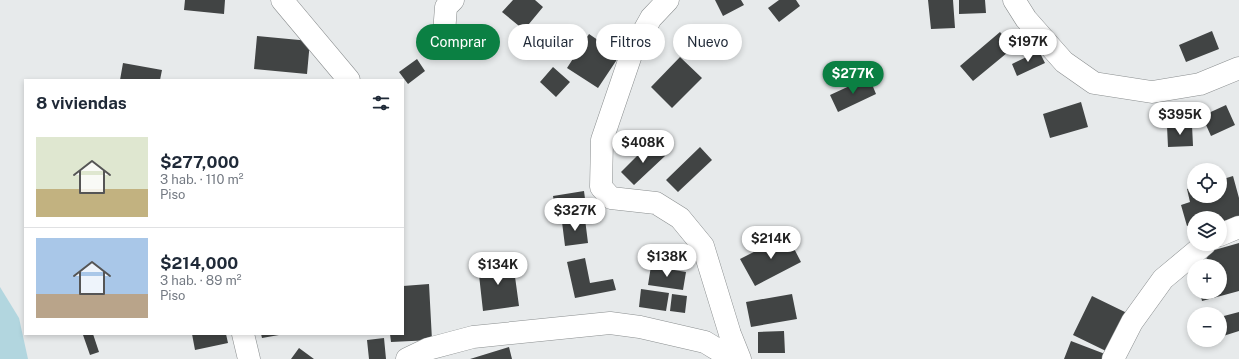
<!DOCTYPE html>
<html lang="es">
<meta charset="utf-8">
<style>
body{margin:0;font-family:"Public Sans",sans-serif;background:#f6f6f7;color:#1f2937;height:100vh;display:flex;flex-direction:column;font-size:15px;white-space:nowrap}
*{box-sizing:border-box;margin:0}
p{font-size:13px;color:#747a83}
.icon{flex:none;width:22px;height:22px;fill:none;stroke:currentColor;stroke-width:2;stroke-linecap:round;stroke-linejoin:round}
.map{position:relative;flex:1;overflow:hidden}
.drawer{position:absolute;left:24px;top:79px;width:380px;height:256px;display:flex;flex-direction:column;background:#fff;border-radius:0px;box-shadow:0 2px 6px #0003}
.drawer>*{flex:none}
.hud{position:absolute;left:416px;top:24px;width:380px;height:36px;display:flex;gap:8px}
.buttons{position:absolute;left:1187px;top:163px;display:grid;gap:8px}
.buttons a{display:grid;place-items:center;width:40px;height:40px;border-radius:50%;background:#fff;box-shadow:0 2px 6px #0003;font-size:20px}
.price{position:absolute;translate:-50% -34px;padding:0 9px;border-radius:14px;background:#fff;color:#222;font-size:13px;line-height:26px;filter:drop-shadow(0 1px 2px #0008)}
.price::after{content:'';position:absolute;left:50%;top:24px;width:12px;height:9px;margin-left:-6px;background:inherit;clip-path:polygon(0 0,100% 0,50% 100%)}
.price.active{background:#0b8043;color:#fff}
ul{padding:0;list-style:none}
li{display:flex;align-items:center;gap:12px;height:100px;padding:0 12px}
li+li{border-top:1px solid #e0e1e3}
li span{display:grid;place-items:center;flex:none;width:112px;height:80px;border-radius:0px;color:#555}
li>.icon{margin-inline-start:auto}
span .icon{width:48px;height:48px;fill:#fffc;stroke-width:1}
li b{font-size:17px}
h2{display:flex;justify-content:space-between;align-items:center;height:48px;padding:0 12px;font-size:17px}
.pill{padding:0 14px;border-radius:18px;background:#fff;box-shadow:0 2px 6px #0003;font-size:14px;line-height:36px}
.pill.active{background:#0b8043;color:#fff}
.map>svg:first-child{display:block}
.green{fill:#b2d6df}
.building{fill:#414444}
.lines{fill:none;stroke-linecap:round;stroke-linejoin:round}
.street-casing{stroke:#8a8e8f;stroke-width:23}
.street{stroke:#fff;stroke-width:22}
</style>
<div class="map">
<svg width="1239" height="359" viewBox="0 0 1239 359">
<rect width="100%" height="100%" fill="#e7eaeb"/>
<path class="green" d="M0 287 19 318 28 359H0Z"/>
<path class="building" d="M185 0H225L224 14 184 10Z
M513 0H535L543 7 524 30 502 12Z
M715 0H741L744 5 723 16Z
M779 0H796L800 6 779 22 768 8Z
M928 0H953L955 28 931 29Z
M959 0H985L986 13 959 14Z
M1212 31 1219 49 1186 62 1179 45Z
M1000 32 1013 48 973 81 960 66Z
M589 34 620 55 598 88 567 68Z
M257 36 310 41 307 74 254 69Z
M1039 51 1045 63 1017 76 1012 64Z
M680 57 702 78 672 108 651 87Z
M417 59 425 71 408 84 399 72Z
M123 63 162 70 160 80H120Z
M553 67 570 82 556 97 540 82Z
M869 77 876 94 838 112 830 95Z
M1081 102 1088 127 1050 138 1043 114Z
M1226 105 1235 125 1211 136 1202 116Z
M1192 125 1193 146 1168 147 1167 126Z
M651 142 665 156 634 185 621 172Z
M700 147 712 160 678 192 666 180Z
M1233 176 1239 198V217L1220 222V218H1194V224L1187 226 1181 205 1190 202 1187 189 1194 187V196H1220V180Z
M584 191 587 214 557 219 553 196Z
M585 219 588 243 565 246 562 222Z
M787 235 801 262 755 286 740 259Z
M1239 243V291L1202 301 1200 292H1220V266H1202L1211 251Z
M585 258 590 283 613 279 616 290 575 298 567 262Z
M513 262 519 306 483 311 478 266Z
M651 266 686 272 683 290 648 285Z
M429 284 432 340 391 342 390 334H403V286Z
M641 289 669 293 666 311 639 307Z
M672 294 687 296 685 313 670 311Z
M792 294 797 319 751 327 746 302Z
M1092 296 1127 313 1108 352 1073 335Z
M1239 312V331L1220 337V317Z
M784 331 785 353H758V332Z
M86 334H93L99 352 90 355 83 335Z
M192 334H226L228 343 195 350Z
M261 334H279V335L262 338Z
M384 338 386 359H369L367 340Z
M1071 341 1105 354 1103 359H1064Z
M509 347 512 359H470Z
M299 348 314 359H291Z"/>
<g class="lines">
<defs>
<path id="street" d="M282 0 349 80
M668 0 651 18 632 52 602 140 601 187 611 198 656 203 680 218 703 246 730 334 740 359
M1014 0 1026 19 1064 62 1094 83 1152 92 1200 84 1239 68
M443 46 446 7 453 0
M1220 235 1239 227
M243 334 249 359
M407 359 428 349 473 337 610 323 640 327 705 342 733 359
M1113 359 1132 322 1163 279 1205 244"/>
</defs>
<use href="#street" class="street-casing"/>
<use href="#street" class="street"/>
</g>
</svg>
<div class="buttons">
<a><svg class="icon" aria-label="locate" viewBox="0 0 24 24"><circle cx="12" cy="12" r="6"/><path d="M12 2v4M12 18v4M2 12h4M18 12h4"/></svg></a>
<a><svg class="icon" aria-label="layers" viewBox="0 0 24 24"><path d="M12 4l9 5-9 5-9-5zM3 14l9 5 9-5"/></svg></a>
<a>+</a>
<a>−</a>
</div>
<b class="price" style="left:1028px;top:63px">$197K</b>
<b class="price active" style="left:853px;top:95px">$277K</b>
<b class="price" style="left:1180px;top:136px">$395K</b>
<b class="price" style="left:643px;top:164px">$408K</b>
<b class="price" style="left:575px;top:232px">$327K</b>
<b class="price" style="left:771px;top:260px">$214K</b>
<b class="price" style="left:667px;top:278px">$138K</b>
<b class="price" style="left:498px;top:286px">$134K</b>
<div class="hud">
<a class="pill active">Comprar</a>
<a class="pill">Alquilar</a>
<a class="pill">Filtros</a>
<a class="pill">Nuevo</a>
</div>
<section class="drawer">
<h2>8 viviendas<svg class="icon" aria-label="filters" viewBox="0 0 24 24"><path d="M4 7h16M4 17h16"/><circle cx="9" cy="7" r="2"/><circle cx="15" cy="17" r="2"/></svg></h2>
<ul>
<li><span style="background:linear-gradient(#dfe7d0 65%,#c2b280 0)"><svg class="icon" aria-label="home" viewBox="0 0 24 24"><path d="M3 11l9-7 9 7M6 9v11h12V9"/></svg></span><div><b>$277,000</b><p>3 hab. · 110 m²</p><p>Piso</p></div></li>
<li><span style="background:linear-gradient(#a9c7e8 70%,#b9a48a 0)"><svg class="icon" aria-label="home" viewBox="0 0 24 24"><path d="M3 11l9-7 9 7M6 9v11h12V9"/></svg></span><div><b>$214,000</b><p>3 hab. · 89 m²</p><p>Piso</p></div></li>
</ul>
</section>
</div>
